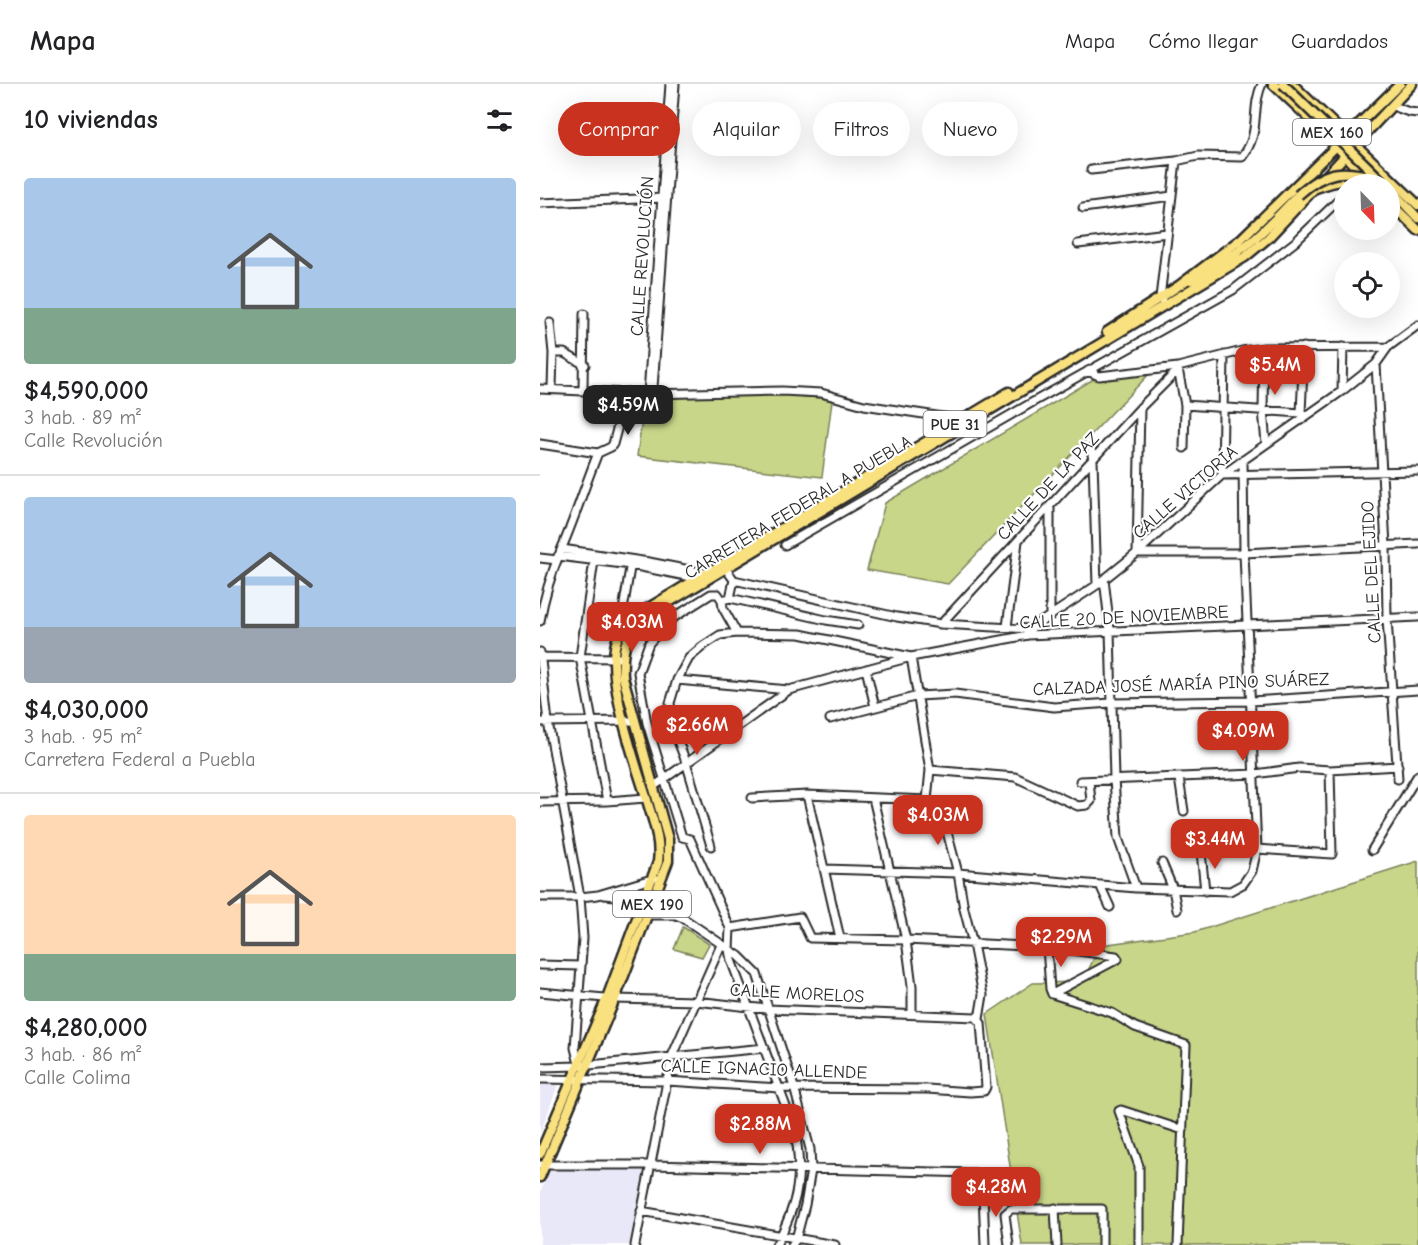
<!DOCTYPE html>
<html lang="es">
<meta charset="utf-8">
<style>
body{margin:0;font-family:"Comic Neue",sans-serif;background:#f6f6f6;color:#202124;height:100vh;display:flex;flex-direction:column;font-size:22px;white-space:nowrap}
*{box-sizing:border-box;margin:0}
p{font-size:20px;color:#757577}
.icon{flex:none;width:33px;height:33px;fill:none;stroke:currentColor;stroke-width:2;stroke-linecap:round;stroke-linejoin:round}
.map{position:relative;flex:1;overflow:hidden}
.drawer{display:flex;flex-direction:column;background:#fff;width:540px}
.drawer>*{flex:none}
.hud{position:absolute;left:18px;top:18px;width:570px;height:54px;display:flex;gap:12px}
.needle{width:39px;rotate:157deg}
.fabs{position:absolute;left:794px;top:90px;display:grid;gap:12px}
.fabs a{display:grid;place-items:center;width:66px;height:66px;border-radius:50%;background:#fff;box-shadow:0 6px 24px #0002;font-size:30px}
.price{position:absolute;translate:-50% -51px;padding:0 14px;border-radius:12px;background:#c8321e;color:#fff;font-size:20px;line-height:39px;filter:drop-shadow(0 2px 3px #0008)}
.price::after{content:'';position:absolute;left:50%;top:36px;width:18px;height:14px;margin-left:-9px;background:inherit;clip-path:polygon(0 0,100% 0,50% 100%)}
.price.current{background:#222;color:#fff}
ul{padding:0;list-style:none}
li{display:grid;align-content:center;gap:12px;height:318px;padding:0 24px}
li+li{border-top:2px solid #e0e0e0}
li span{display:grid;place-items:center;height:186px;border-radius:6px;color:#555}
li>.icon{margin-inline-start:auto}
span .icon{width:108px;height:108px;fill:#fffc;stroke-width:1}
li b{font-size:26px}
h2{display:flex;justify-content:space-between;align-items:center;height:72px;padding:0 24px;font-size:26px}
.pill{padding:0 21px;border-radius:27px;background:#fff;box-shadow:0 6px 24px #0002;font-size:21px;line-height:54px}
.pill.current{background:#c8321e;color:#fff}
header{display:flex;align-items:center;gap:36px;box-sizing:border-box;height:84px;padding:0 30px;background:#fff;border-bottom:2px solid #e0e0e0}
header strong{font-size:28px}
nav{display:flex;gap:33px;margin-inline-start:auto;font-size:21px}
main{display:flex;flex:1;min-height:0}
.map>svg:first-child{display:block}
.built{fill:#e9e8f8}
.green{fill:#c8d689;stroke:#7a805a;stroke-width:1.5}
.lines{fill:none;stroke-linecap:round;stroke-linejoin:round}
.minor-casing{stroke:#2b2b2b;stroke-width:11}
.major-casing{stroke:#2b2b2b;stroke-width:13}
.minor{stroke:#fff;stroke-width:7}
.major{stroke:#fae180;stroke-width:8}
.major-bridge-casing{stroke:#2b2b2b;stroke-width:13;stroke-linecap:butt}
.major-bridge{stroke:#fae180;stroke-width:8}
.labels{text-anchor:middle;stroke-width:4.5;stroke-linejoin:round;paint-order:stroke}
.shield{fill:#fff;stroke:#6b6b6b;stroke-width:1.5}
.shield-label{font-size:16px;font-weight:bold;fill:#2b2b2b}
.street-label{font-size:18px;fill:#2b2b2b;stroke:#fff}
</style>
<header>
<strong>Mapa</strong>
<nav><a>Mapa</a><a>Cómo llegar</a><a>Guardados</a></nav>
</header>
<main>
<section class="drawer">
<h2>10 viviendas<svg class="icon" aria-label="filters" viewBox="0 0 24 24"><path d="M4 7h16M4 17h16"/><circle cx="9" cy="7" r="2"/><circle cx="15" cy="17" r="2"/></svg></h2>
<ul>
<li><span style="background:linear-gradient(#a9c7e8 70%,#7fa58c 0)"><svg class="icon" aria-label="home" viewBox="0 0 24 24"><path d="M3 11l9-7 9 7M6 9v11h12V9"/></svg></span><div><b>$4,590,000</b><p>3 hab. · 89 m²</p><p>Calle Revolución</p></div></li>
<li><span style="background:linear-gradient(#a9c7e8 70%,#9aa5b1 0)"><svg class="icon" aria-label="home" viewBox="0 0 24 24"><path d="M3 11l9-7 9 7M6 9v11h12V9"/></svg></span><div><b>$4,030,000</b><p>3 hab. · 95 m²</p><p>Carretera Federal a Puebla</p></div></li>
<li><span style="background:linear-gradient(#ffd9b3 75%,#7fa58c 0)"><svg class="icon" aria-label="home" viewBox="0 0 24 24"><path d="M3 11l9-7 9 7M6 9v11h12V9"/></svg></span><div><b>$4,280,000</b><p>3 hab. · 86 m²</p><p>Calle Colima</p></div></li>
</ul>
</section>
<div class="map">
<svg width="878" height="1161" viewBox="0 0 878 1161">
<rect width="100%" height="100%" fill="#fff"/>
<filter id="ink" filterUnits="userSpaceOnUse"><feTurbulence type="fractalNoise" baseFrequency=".0167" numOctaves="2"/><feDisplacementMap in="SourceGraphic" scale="12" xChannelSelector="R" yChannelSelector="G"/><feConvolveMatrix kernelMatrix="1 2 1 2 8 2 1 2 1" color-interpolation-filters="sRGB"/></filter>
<g filter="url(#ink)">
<path class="built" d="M0 997 19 998 0 1050Z
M19 1083H105L91 1161H0V1109L9 1087Z"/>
<path class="green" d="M613 286 408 500 327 486 345 419 552 296Z
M242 311 282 314 292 317 282 393 97 372 105 314Z
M878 777V1161H482L447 930 493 899 542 898 561 861 655 848Z
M143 843 169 860 162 873 134 865Z"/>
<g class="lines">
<defs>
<path id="minor" d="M853 22 869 28 878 29
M551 86 636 77 658 72 702 73C722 48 710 26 722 0
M0 119 124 114
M543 124 632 112
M538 160 627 149
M622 217 620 214 636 77
M10 239 13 269 12 304
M724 264 723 326 726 360
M13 269H24L45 281
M684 271 682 391 878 387
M836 280 846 462 847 535 858 695
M638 285 645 321 761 329
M548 287 559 292 638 283 702 267 724 264 848 263
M113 304 135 0
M0 305 108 310 242 307 281 309 324 321 423 336
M43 306 44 230
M802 307 803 263
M108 310 130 0
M600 324 597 469H704L878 460
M764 332 761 329 764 263
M0 360 58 369
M644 364 645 321
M551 365 553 376 557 501
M510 422V531
M245 461 493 318 693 206 755 158 804 111
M22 465 109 478 170 490
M55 470 40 573 67 717
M18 472 91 481 161 495
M0 474 17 476
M183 481 194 496 357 533 401 540 490 545
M564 495 570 546 574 695 578 754 596 804
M194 496 190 514 182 516 183 524 197 549
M190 514 286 536 318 541
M182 516 178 510H171L133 534 109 559 98 589 107 639 142 753 150 755 190 844 189 866 191 876 254 1044C264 1090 258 1120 236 1161
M0 537C4 513 12 488 21 466 35 434 45 401 58 369L71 363 73 360 87 308
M401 540 600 324 638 286
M467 543 478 457
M79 550 91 478
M488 551 490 545 557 501 597 469 682 391 802 307 836 280 848 263 878 241
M0 568 8 638 40 813 43 854 35 964 39 980
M0 573 78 574
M326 585 335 623
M137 596 249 606
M290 635 378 612 415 610 514 623 571 619 711 617 878 606
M0 638 94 637
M390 686 475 693 538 722 547 721 551 717 549 697
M639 694 644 727
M540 697 715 690 759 684 790 686 858 682
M113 703 249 606 371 573 488 551 878 533
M267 711 300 854
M333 714 366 856 372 902V929
M0 718 67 717 106 714
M402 729 418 789 424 825 433 860 443 911 439 935
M171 762 146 678 133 644 130 619 137 596 149 574 163 562 180 551 197 549 260 550 371 573 390 686 387 716 267 711 212 714
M717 765 792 770 790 686
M832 766 878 691
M661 768 665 807
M622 779 633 805 637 826
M284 785 418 789 596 804 690 807 703 800 712 787 717 765 704 469 703 376
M560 801 570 823
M64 811 110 815
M0 813H40L58 811 115 794
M108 831H136L143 834 199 872 217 890 254 1003 270 1065 271 1086 265 1121 256 1155 252 1161
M190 844 260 833 270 854 366 856 507 863 576 872 578 875
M507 863 510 905 512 910 572 929 595 943 646 961 638 1161
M0 881 41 882
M0 908 75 915 156 917 227 925 436 933 441 939 446 1003 444 1007 430 1008 387 1005 240 1004 127 997 0 995
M512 910 578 875
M0 983 39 982 225 964
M0 1081H111L435 1089
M443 1108 445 1161
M515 1124 517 1161
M101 1127 295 1161
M95 1161 132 972 181 861
M469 1161 465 1130 471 1125H562V1161
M599 1161V1082L579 1027 581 1026 643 1046"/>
<path id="major" d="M733 0 783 47 831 100
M752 0 878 121
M776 104C798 96 807 94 830 100
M849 104 878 134
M849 118 878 146
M651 196C699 172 722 150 758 111
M567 248 640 201 701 155 860 0
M0 1070 67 914 118 778C121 756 113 737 107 716 96 681 61 583 79 551 85 541 95 533 105 526L469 308
M0 1093 75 915 128 777V755L83 593C81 554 88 550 116 526L705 173 728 154 872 0"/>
</defs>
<use href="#minor" class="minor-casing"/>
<use href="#major" class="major-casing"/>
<use href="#minor" class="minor"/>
<use href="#major" class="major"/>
<defs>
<path id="major-bridge" d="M743 0 842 97
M758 111C785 86 804 84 838 95"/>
</defs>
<use href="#major-bridge" class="major-bridge-casing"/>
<use href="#major-bridge" class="major-bridge"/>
</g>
</g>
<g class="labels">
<g class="shield">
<rect x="753" y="35" width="78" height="26" rx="4.5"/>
<rect x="383.5" y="327" width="63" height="26" rx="4.5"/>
<rect x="73" y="807" width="78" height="26" rx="4.5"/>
</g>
<g class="shield-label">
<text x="792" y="54">MEX 160</text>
<text x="415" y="346">PUE 31</text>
<text x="112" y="826">MEX 190</text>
</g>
<g class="street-label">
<text transform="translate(102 172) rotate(-86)" y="6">CALLE REVOLUCIÓN</text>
<text transform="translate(508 402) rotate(-47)" y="6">CALLE DE LA PAZ</text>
<text transform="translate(645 408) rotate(-41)" y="6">CALLE VICTORIA</text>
<text transform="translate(258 423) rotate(-31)" y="6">CARRETERA FEDERAL A PUEBLA</text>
<text transform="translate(831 488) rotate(-93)" y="6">CALLE DEL EJIDO</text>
<text transform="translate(584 533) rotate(-3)" y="6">CALLE 20 DE NOVIEMBRE</text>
<text transform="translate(641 600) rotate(-2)" y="6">CALZADA JOSÉ MARÍA PINO SUÁREZ</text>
<text transform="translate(257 909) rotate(3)" y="6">CALLE MORELOS</text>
<text transform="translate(224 985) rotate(2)" y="6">CALLE IGNACIO ALLENDE</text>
</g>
</g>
</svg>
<div class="fabs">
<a><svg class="needle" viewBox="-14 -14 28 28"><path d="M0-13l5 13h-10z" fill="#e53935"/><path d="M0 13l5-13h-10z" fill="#757577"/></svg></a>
<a><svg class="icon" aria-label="locate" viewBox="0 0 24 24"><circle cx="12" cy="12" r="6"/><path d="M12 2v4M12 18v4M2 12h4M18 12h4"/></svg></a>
</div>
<b class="price" style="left:735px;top:312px">$5.4M</b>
<b class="price current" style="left:88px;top:352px">$4.59M</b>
<b class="price" style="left:92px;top:569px">$4.03M</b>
<b class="price" style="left:157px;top:672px">$2.66M</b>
<b class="price" style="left:703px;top:678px">$4.09M</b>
<b class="price" style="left:398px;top:762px">$4.03M</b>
<b class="price" style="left:675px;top:786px">$3.44M</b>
<b class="price" style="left:521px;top:884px">$2.29M</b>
<b class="price" style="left:220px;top:1071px">$2.88M</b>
<b class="price" style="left:456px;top:1134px">$4.28M</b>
<div class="hud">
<a class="pill current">Comprar</a>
<a class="pill">Alquilar</a>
<a class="pill">Filtros</a>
<a class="pill">Nuevo</a>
</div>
</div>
</main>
